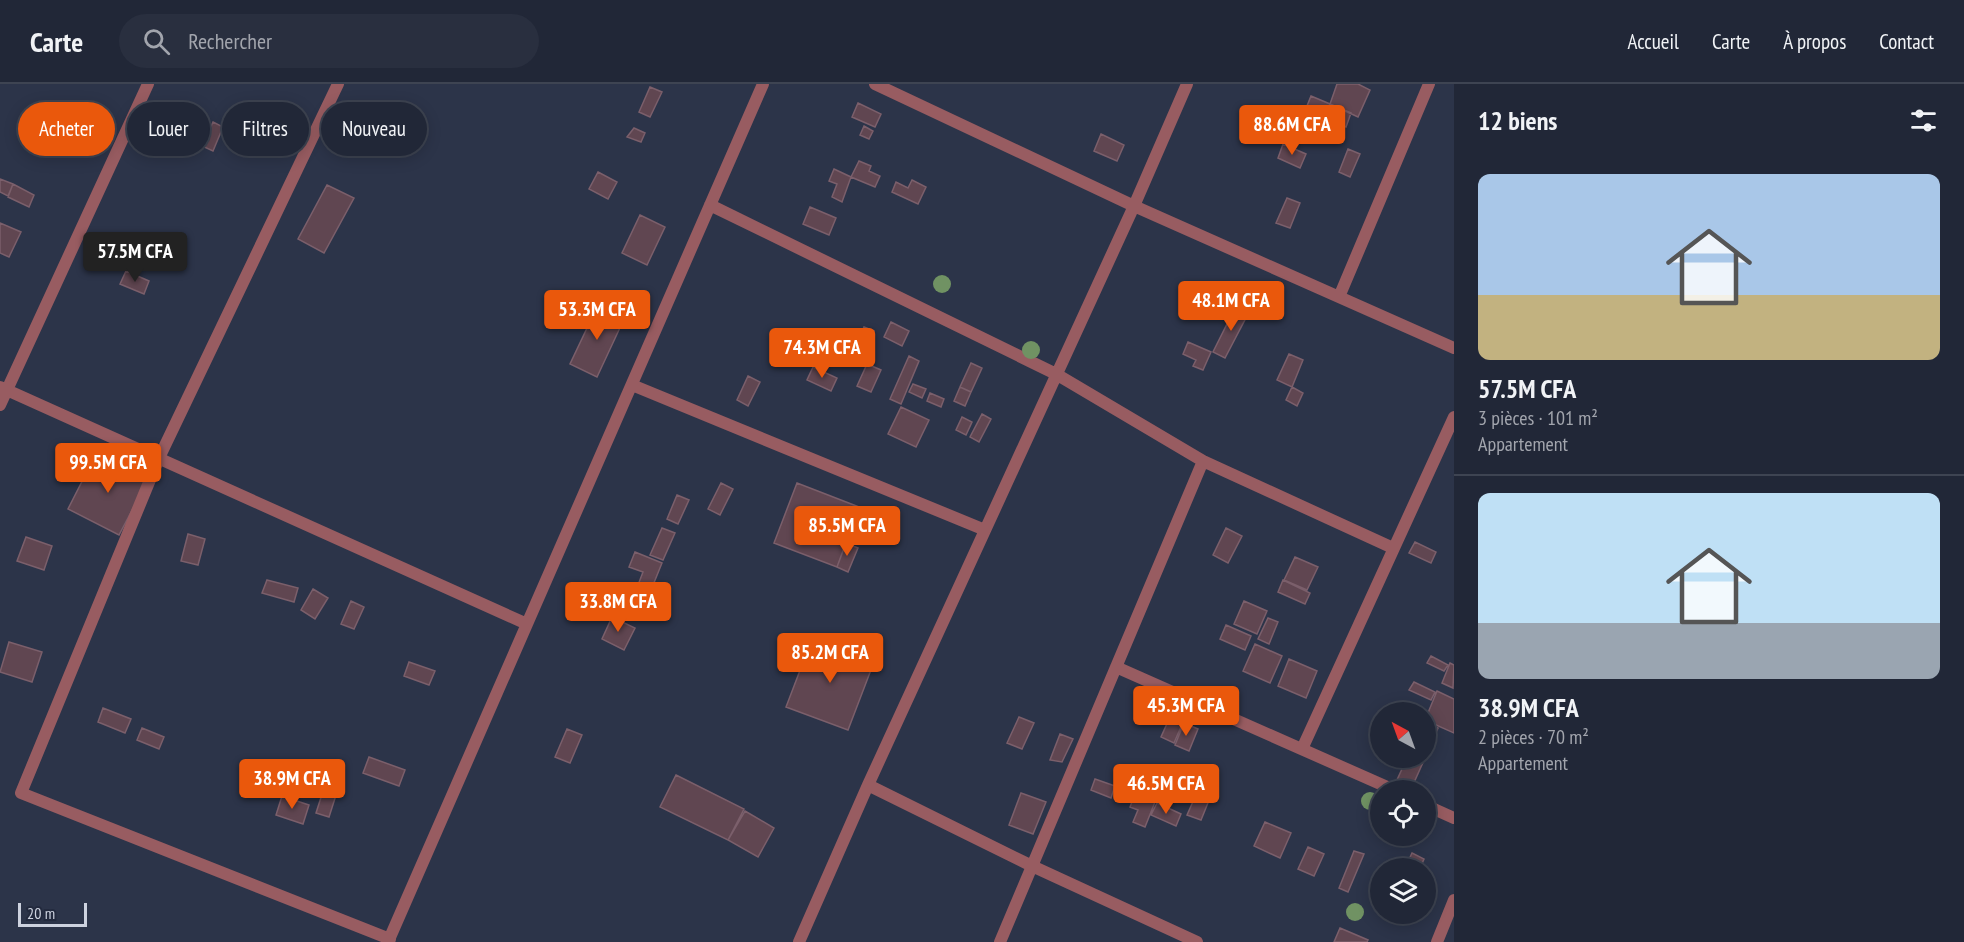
<!DOCTYPE html>
<html lang="fr">
<meta charset="utf-8">
<style>
body{margin:0;font-family:"PT Sans Narrow",sans-serif;background:#292f3f;color:#f1f3f6;height:100vh;display:flex;flex-direction:column;font-size:22px;white-space:nowrap}
*{box-sizing:border-box;margin:0}
p{font-size:20px;color:#a2a5ad}
.icon{flex:none;width:33px;height:33px;fill:none;stroke:currentColor;stroke-width:2;stroke-linecap:round;stroke-linejoin:round}
.map{position:relative;flex:1;overflow:hidden}
.panel{display:flex;flex-direction:column;background:#212737;width:510px}
.panel>*{flex:none}
.guide{position:absolute;left:18px;top:18px;width:570px;height:54px;display:flex;gap:12px}
.needle{width:39px;rotate:319deg}
.fabs{position:absolute;left:1370px;top:618px;display:grid;gap:12px}
.fabs a{display:grid;place-items:center;width:66px;height:66px;border-radius:50%;background:#212737;box-shadow:0 3px 15px #0003,0 0 0 2px #3e4452;font-size:30px}
.scale{position:absolute;left:18px;bottom:15px;width:69px;box-sizing:border-box;padding-left:6px;border:3px solid #cdd2df;border-top:0;font-size:16px;line-height:21px;white-space:nowrap;color:#cdd2df;-webkit-text-stroke:4px #232a3e;paint-order:stroke}
.price{position:absolute;translate:-50% -51px;padding:0 14px;border-radius:6px;background:#ea580c;color:#fff;font-size:20px;line-height:39px;filter:drop-shadow(0 2px 3px #0008)}
.price::after{content:'';position:absolute;left:50%;top:36px;width:18px;height:14px;margin-left:-9px;background:inherit;clip-path:polygon(0 0,100% 0,50% 100%)}
.price.current{background:#222;color:#fff}
ul{padding:0;list-style:none}
li{display:grid;align-content:center;gap:12px;height:318px;padding:0 24px}
li+li{border-top:2px solid #3e4452}
li span{display:grid;place-items:center;height:186px;border-radius:12px;color:#555}
li>.icon{margin-inline-start:auto}
span .icon{width:108px;height:108px;fill:#fffc;stroke-width:1}
li b{font-size:26px}
h2{display:flex;justify-content:space-between;align-items:center;height:72px;padding:0 24px;font-size:26px}
.chip{padding:0 21px;border-radius:27px;background:#212737;box-shadow:0 3px 15px #0003,0 0 0 2px #3e4452;font-size:21px;line-height:54px}
.chip.current{background:#ea580c;color:#fff}
header{display:flex;align-items:center;gap:36px;box-sizing:border-box;height:84px;padding:0 30px;background:#212737;border-bottom:2px solid #3e4452}
header strong{font-size:28px}
nav{display:flex;gap:33px;margin-inline-start:auto;font-size:21px}
.search{width:420px;height:54px;background:#292f3f;display:flex;align-items:center;gap:15px;box-sizing:border-box;padding:0 21px;border-radius:33px;color:#a2a5ad;font-size:22px}
main{display:flex;flex:1;min-height:0}
.map>svg:first-child{display:block}
.building{fill:#604651;stroke:#7b5f6b;stroke-width:1.5}
.lines{fill:none;stroke-linecap:round;stroke-linejoin:round}
.street{stroke:#985c61;stroke-width:12}
.tree{fill:#709263}
</style>
<header>
<strong>Carte</strong>
<div class="search"><svg class="icon" aria-label="search" viewBox="0 0 24 24"><circle cx="10" cy="10" r="6"/><path d="M15 15l6 6"/></svg>Rechercher</div>
<nav><a>Accueil</a><a>Carte</a><a>À propos</a><a>Contact</a></nav>
</header>
<main>
<div class="map">
<svg width="1454" height="858" viewBox="0 0 1454 858">
<rect width="100%" height="100%" fill="#2c3449"/>
<path class="building" d="M1337 0H1358L1370 6 1358 33 1330 20Z
M650 3 662 8 650 33 639 28Z
M1311 12 1330 20 1321 41 1310 36 1315 26 1307 22Z
M858 19 881 30 875 43 852 33Z
M1330 20 1351 29 1346 43 1324 34Z
M234 24 251 31 244 48 227 41Z
M213 38 223 43 213 67 202 62Z
M864 42 873 47 869 55 860 51Z
M634 44 645 49 641 58 627 53Z
M1101 50 1124 61 1117 77 1094 67Z
M287 53 296 56 292 67 283 65Z
M1283 60 1306 70 1300 84 1278 74Z
M1348 65 1360 70 1350 93 1339 88Z
M859 77 871 82 869 87 880 92 875 103 851 93Z
M834 85 851 93 842 118 832 113 837 100 829 97Z
M598 88 617 98 608 115 589 105Z
M0 95 13 100 8 112 0 108Z
M912 96 926 103 918 120 892 108 896 98 908 104Z
M13 100 34 111 29 123 8 113Z
M327 101 354 114 324 169 298 155Z
M1287 114 1300 119 1290 144 1276 139Z
M810 123 836 134 829 151 803 140Z
M640 131 665 143 647 181 622 169Z
M0 139 21 148 9 173 0 169Z
M145 157 164 166 159 178 140 169Z
M126 187 149 197 144 210 120 200Z
M598 221 625 233 597 293 570 280Z
M1236 222 1249 228 1225 274 1213 268Z
M891 238 909 247 902 262 884 253Z
M864 243 874 247 868 261 858 257Z
M1188 258 1211 268 1203 286 1193 282 1196 276 1183 270Z
M1289 270 1303 276 1292 303 1277 296Z
M909 272 919 277 901 320 890 315Z
M971 279 982 284 971 308 960 303Z
M867 280 881 286 871 308 857 302Z
M813 283 837 294 831 307 807 296Z
M748 292 760 298 748 322 737 316Z
M913 300 926 305 922 314 909 308Z
M960 303 971 308 965 322 954 317Z
M1292 303 1303 309 1297 322 1286 316Z
M930 309 944 315 941 323 927 317Z
M901 323 929 336 916 363 888 350Z
M982 330 991 335 979 358 970 353Z
M962 333 972 338 966 351 956 346Z
M96 370 148 396 119 451 68 425Z
M721 399 733 405 720 431 708 425Z
M797 399 859 423 837 483 774 459Z
M677 411 689 416 678 440 667 435Z
M662 444 675 449 663 476 650 471Z
M1226 444 1242 452 1228 479 1213 471Z
M188 450 205 455 198 481 181 477Z
M26 453 52 462 44 486 17 477Z
M1415 458 1436 468 1431 479 1409 469Z
M846 459 858 464 848 488 837 483Z
M635 468 662 479 651 506 638 501 643 488 629 483Z
M1295 473 1318 483 1307 506 1284 496Z
M267 496 298 504 294 518 262 509Z
M1283 496 1310 509 1305 520 1278 508Z
M313 505 328 514 315 535 301 526Z
M351 517 364 523 354 545 341 540Z
M1244 517 1267 527 1257 550 1234 540Z
M612 533 635 544 624 566 602 555Z
M1268 534 1278 538 1269 560 1258 555Z
M1226 541 1251 552 1245 566 1220 555Z
M804 555 816 560 807 583 795 578Z
M812 555 874 578 848 646 786 623Z
M9 558 42 568 32 598 0 588Z
M1255 560 1282 572 1270 599 1243 587Z
M1431 572 1448 581 1444 587 1427 579Z
M1289 575 1317 587 1306 614 1278 602Z
M409 578 435 587 429 601 404 592Z
M1450 579 1454 581 1453 604 1442 599Z
M1414 598 1435 608 1431 616 1409 606Z
M1437 607 1454 615V649L1425 636Z
M103 624 131 635 125 649 98 638Z
M1019 633 1034 639 1022 665 1007 659Z
M1170 633 1183 638 1174 659 1161 653Z
M1425 638 1438 644 1425 673Z
M1184 639 1198 645 1189 667 1175 661Z
M142 644 164 653 159 665 137 656Z
M567 645 582 651 570 679 555 673Z
M1060 650 1073 655 1062 678 1050 676Z
M369 673 405 686 399 702 363 689Z
M1407 674H1425L1412 703 1397 696Z
M676 691 744 725 728 756 660 723Z
M1095 695 1115 702 1111 714 1091 706Z
M324 704 337 708 329 733 316 729Z
M1199 704 1212 709 1201 736 1187 731Z
M1021 709 1046 718 1033 750 1009 741Z
M1135 710 1155 718 1145 743 1133 738 1138 726 1130 723Z
M282 712 309 721 303 740 276 731Z
M1157 719 1181 730 1176 742 1151 731Z
M745 727 774 744 758 773 728 756Z
M1265 738 1291 749 1280 774 1254 762Z
M1308 763 1324 770 1314 792 1298 785Z
M1354 767 1364 770 1348 808 1339 804Z
M1412 769 1424 775 1420 784H1405Z
M1340 844 1368 856 1367 858H1334Z"/>
<g class="lines">
<path class="street" d="M338 0 159 374 21 709 390 855
M875 0 1134 122 1454 264
M710 121 1056 290 1203 377 1393 464
M1339 213 1429 0
M632 301 985 446
M0 303 527 540
M0 321 148 0
M1116 583 1394 706
M1302 665 1454 333
M868 701 1032 782 1197 858
M1425 721 1454 734
M388 858 763 0
M799 858 868 701 1134 122 1187 0
M1000 858 1203 377
M1437 858 1454 816"/>
</g>
<g class="tree">
<circle cx="942" cy="200" r="9"/>
<circle cx="1031" cy="266" r="9"/>
<circle cx="1370" cy="717" r="9"/>
<circle cx="1355" cy="828" r="9"/>
</g>
</svg>
<div class="fabs">
<a><svg class="needle" viewBox="-14 -14 28 28"><path d="M0-13l5 13h-10z" fill="#e53935"/><path d="M0 13l5-13h-10z" fill="#a2a5ad"/></svg></a>
<a><svg class="icon" aria-label="locate" viewBox="0 0 24 24"><circle cx="12" cy="12" r="6"/><path d="M12 2v4M12 18v4M2 12h4M18 12h4"/></svg></a>
<a><svg class="icon" aria-label="layers" viewBox="0 0 24 24"><path d="M12 4l9 5-9 5-9-5zM3 14l9 5 9-5"/></svg></a>
</div>
<div class="scale">20 m</div>
<b class="price" style="left:1292px;top:72px">88.6M CFA</b>
<b class="price current" style="left:135px;top:199px">57.5M CFA</b>
<b class="price" style="left:1231px;top:248px">48.1M CFA</b>
<b class="price" style="left:597px;top:257px">53.3M CFA</b>
<b class="price" style="left:822px;top:295px">74.3M CFA</b>
<b class="price" style="left:108px;top:410px">99.5M CFA</b>
<b class="price" style="left:847px;top:473px">85.5M CFA</b>
<b class="price" style="left:618px;top:549px">33.8M CFA</b>
<b class="price" style="left:830px;top:600px">85.2M CFA</b>
<b class="price" style="left:1186px;top:653px">45.3M CFA</b>
<b class="price" style="left:292px;top:726px">38.9M CFA</b>
<b class="price" style="left:1166px;top:731px">46.5M CFA</b>
<div class="guide">
<a class="chip current">Acheter</a>
<a class="chip">Louer</a>
<a class="chip">Filtres</a>
<a class="chip">Nouveau</a>
</div>
</div>
<section class="panel">
<h2>12 biens<svg class="icon" aria-label="filters" viewBox="0 0 24 24"><path d="M4 7h16M4 17h16"/><circle cx="9" cy="7" r="2"/><circle cx="15" cy="17" r="2"/></svg></h2>
<ul>
<li><span style="background:linear-gradient(#a9c7e8 65%,#c2b280 0)"><svg class="icon" aria-label="home" viewBox="0 0 24 24"><path d="M3 11l9-7 9 7M6 9v11h12V9"/></svg></span><div><b>57.5M CFA</b><p>3 pièces · 101 m²</p><p>Appartement</p></div></li>
<li><span style="background:linear-gradient(#bfe0f5 70%,#9aa5b1 0)"><svg class="icon" aria-label="home" viewBox="0 0 24 24"><path d="M3 11l9-7 9 7M6 9v11h12V9"/></svg></span><div><b>38.9M CFA</b><p>2 pièces · 70 m²</p><p>Appartement</p></div></li>
</ul>
</section>
</main>
